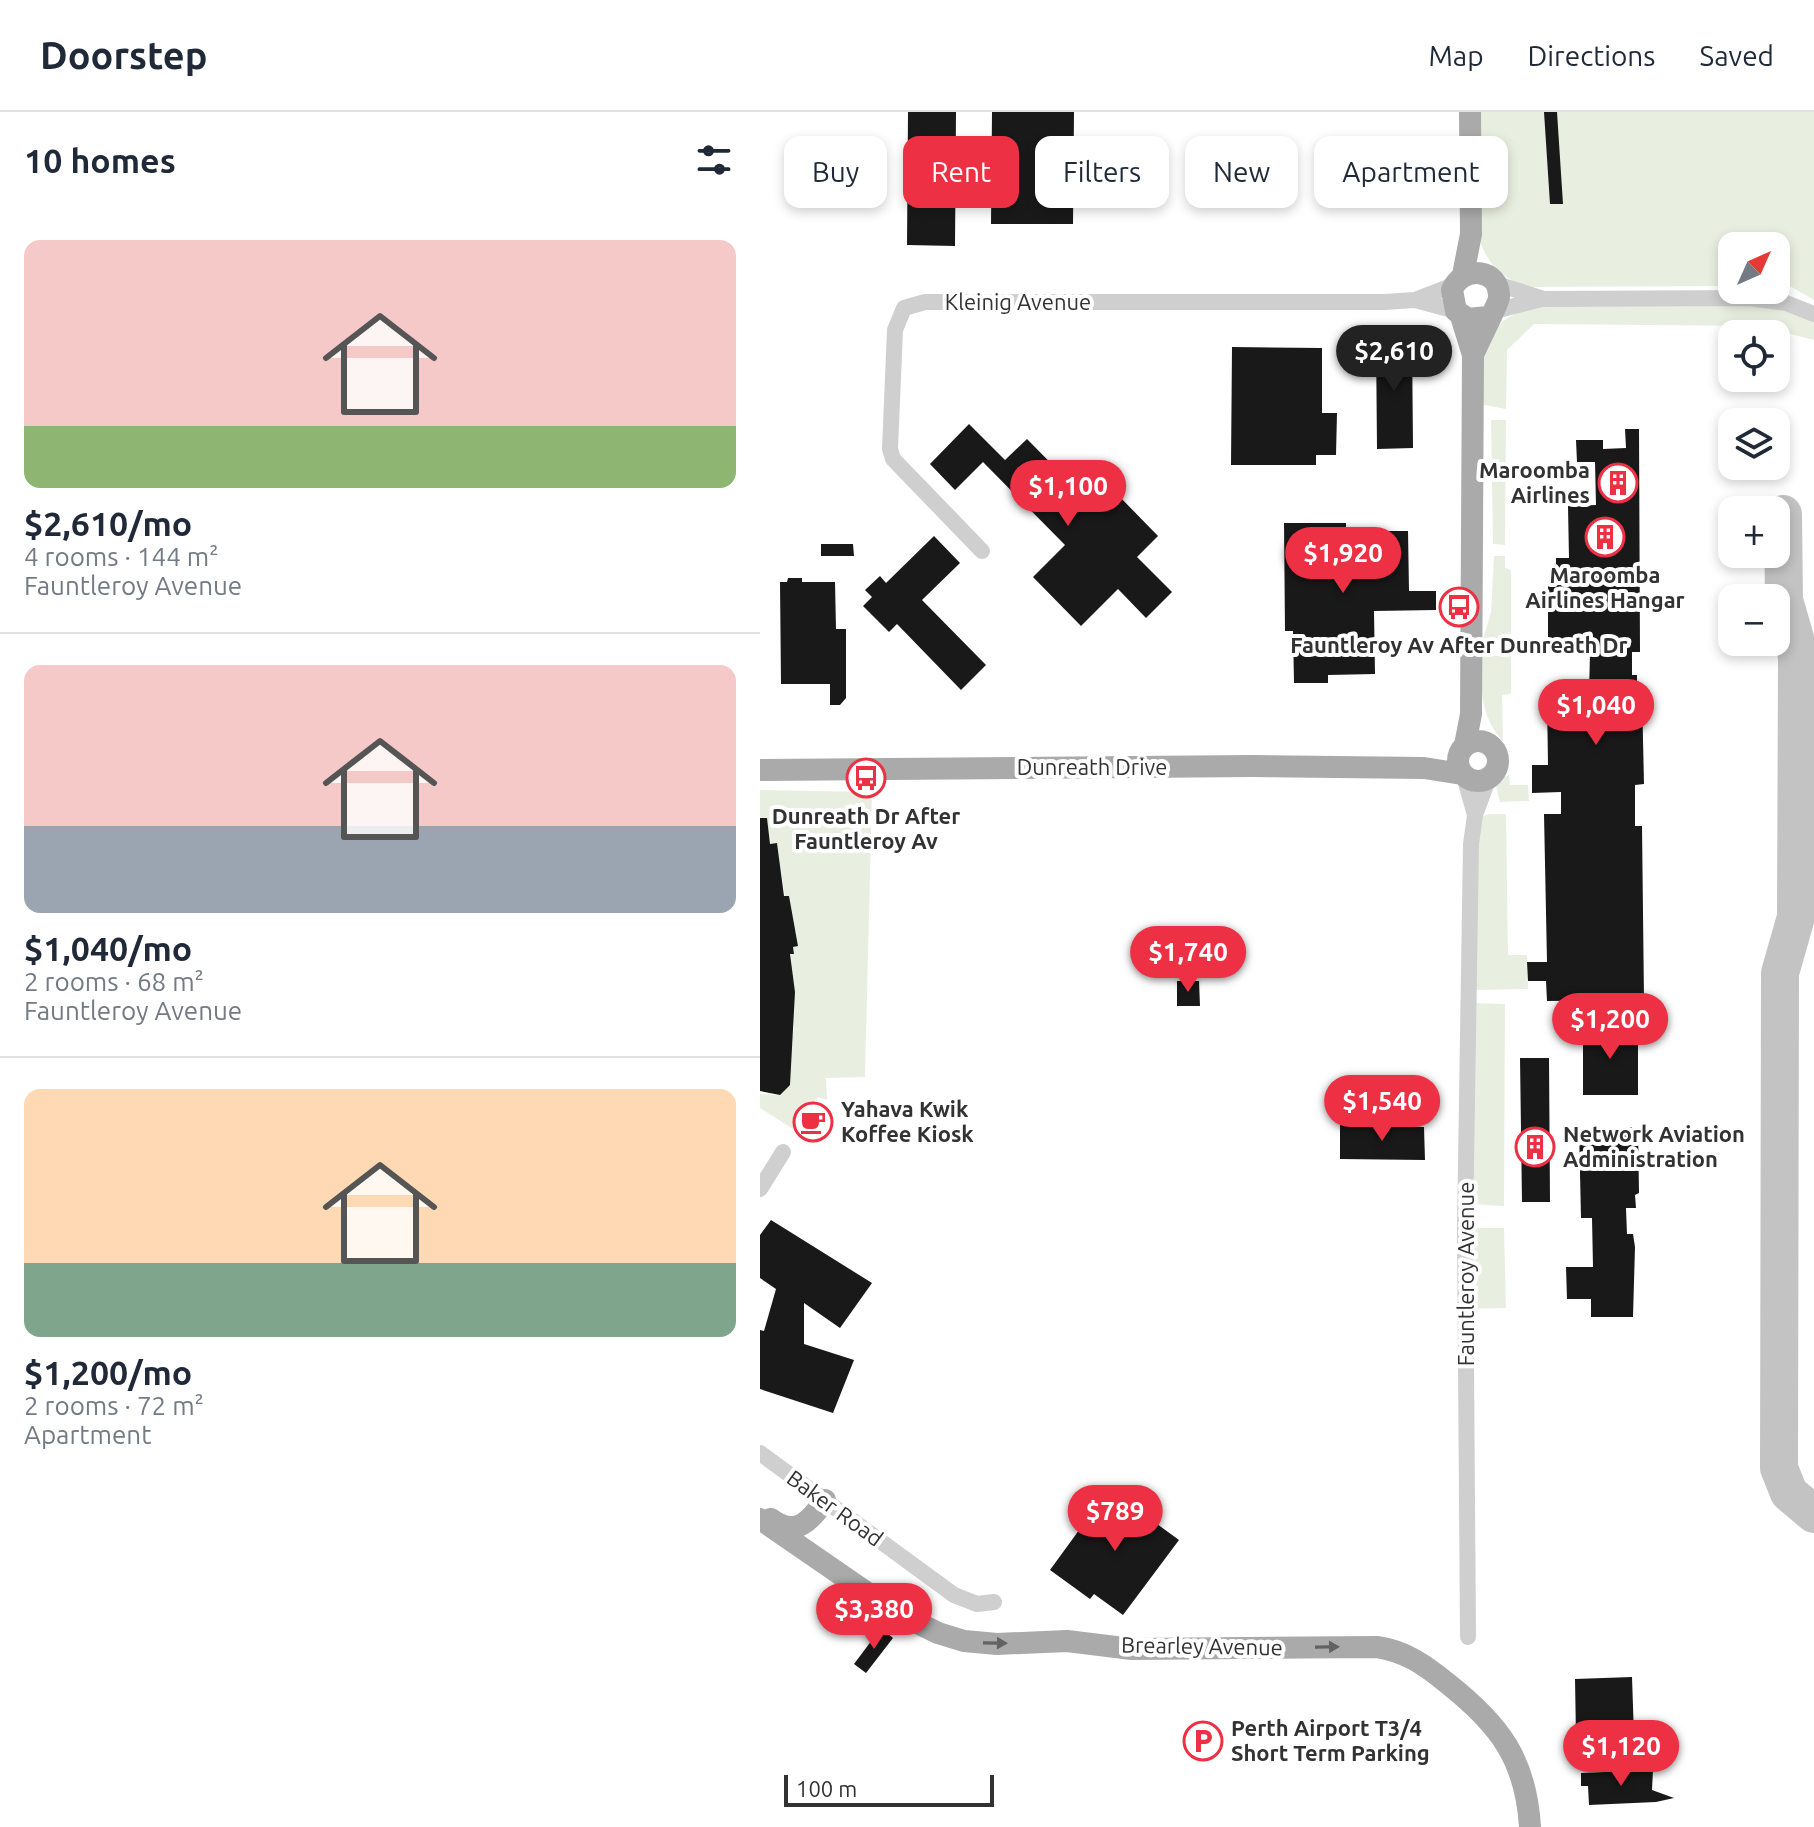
<!DOCTYPE html>
<meta charset="utf-8">
<style>
body{margin:0;font-family:Ubuntu,sans-serif;background:#f2f2f3;color:#1f2937;height:100vh;display:flex;flex-direction:column;font-size:30px;white-space:nowrap}
*{box-sizing:border-box;margin:0}
p{font-size:26px;color:#747a83}
.icon{flex:none;width:44px;height:44px;fill:none;stroke:currentColor;stroke-width:2;stroke-linecap:round;stroke-linejoin:round}
.map{position:relative;flex:1;overflow:hidden}
.details{display:flex;flex-direction:column;background:#fff;width:760px}
.details>*{flex:none}
.hud{position:absolute;left:24px;top:24px;width:760px;height:72px;display:flex;gap:16px}
.needle{width:52px;rotate:45deg}
.fabs{position:absolute;left:958px;top:120px;display:grid;gap:16px}
.fabs a{display:grid;place-items:center;width:72px;height:72px;border-radius:16px;background:#fff;box-shadow:0 4px 12px #0003;font-size:40px}
.scale{position:absolute;left:24px;bottom:20px;width:210px;box-sizing:border-box;padding-left:8px;border:4px solid #323232;border-top:0;font-size:22px;line-height:28px;white-space:nowrap;color:#323232;-webkit-text-stroke:6px #fff;paint-order:stroke}
.price{position:absolute;translate:-50% -68px;padding:0 18px;border-radius:28px;background:#ee3044;color:#fff;font-size:26px;line-height:52px;filter:drop-shadow(0 2px 4px #0008)}
.price::after{content:'';position:absolute;left:50%;top:48px;width:24px;height:18px;margin-left:-12px;background:inherit;clip-path:polygon(0 0,100% 0,50% 100%)}
.price.current{background:#222;color:#fff}
ul{padding:0;list-style:none}
li{display:grid;align-content:center;gap:16px;height:424px;padding:0 24px}
li+li{border-top:2px solid #e0e1e3}
li span{display:grid;place-items:center;height:248px;border-radius:16px;color:#555}
li>.icon{margin-inline-start:auto}
span .icon{width:144px;height:144px;fill:#fffc;stroke-width:1}
li b{font-size:34px}
h2{display:flex;justify-content:space-between;align-items:center;height:96px;padding:0 24px;font-size:34px}
.pill{padding:0 28px;border-radius:16px;background:#fff;box-shadow:0 4px 12px #0003;font-size:28px;line-height:72px}
.pill.current{background:#ee3044;color:#fff}
header{display:flex;align-items:center;gap:48px;box-sizing:border-box;height:112px;padding:0 40px;background:#fff;border-bottom:2px solid #e0e1e3}
header strong{font-size:38px}
nav{display:flex;gap:44px;margin-inline-start:auto;font-size:28px}
main{display:flex;flex:1;min-height:0}
.map>svg:first-child{display:block}
.green{fill:#e9efe0}
.lines{fill:none;stroke-linecap:round;stroke-linejoin:round}
.taxiway{stroke:#c3c3c3;stroke-width:38}
.building{fill:#191919}
.minor{stroke:#cfcfcf;stroke-width:16}
.major{stroke:#aaa;stroke-width:22}
.oneway{fill:#626262}
.labels{text-anchor:middle;stroke-width:8;stroke-linejoin:round;paint-order:stroke}
.street-label{font-size:22px;fill:#323232;stroke:#fff}
.poi-label{font-size:22px;font-weight:bold;fill:#323232;stroke:#fff}
</style>
<header>
<strong>Doorstep</strong>
<nav><a>Map</a><a>Directions</a><a>Saved</a></nav>
</header>
<main>
<section class="details">
<h2>10 homes<svg class="icon" aria-label="filters" viewBox="0 0 24 24"><path d="M4 7h16M4 17h16"/><circle cx="9" cy="7" r="2"/><circle cx="15" cy="17" r="2"/></svg></h2>
<ul>
<li><span style="background:linear-gradient(#f6c9c9 75%,#8fb573 0)"><svg class="icon" aria-label="home" viewBox="0 0 24 24"><path d="M3 11l9-7 9 7M6 9v11h12V9"/></svg></span><div><b>$2,610/mo</b><p>4 rooms · 144 m²</p><p>Fauntleroy Avenue</p></div></li>
<li><span style="background:linear-gradient(#f6c9c9 65%,#9aa5b1 0)"><svg class="icon" aria-label="home" viewBox="0 0 24 24"><path d="M3 11l9-7 9 7M6 9v11h12V9"/></svg></span><div><b>$1,040/mo</b><p>2 rooms · 68 m²</p><p>Fauntleroy Avenue</p></div></li>
<li><span style="background:linear-gradient(#ffd9b3 70%,#7fa58c 0)"><svg class="icon" aria-label="home" viewBox="0 0 24 24"><path d="M3 11l9-7 9 7M6 9v11h12V9"/></svg></span><div><b>$1,200/mo</b><p>2 rooms · 72 m²</p><p>Apartment</p></div></li>
</ul>
</section>
<div class="map">
<svg width="1054" height="1715" viewBox="0 0 1054 1715">
<rect width="100%" height="100%" fill="#fff"/>
<path class="green" d="M717 0H1054V188L1030 174H1016V134H972V174L767 175C744 167 729 154 720 130 713 111 718 26 717 0Z
M780 193H1007L1054 208V228L999 214 774 212 747 238 746 297 719 292C723 238 721 208 780 193Z
M731 308H746L745 433 733 432Z
M734 444H745V456L751 458V529L723 528 731 500Z
M721 544H751V582L742 583 743 629C720 605 721 575 721 544Z
M749 663 750 673H768L769 689 740 690 736 674 740 667Z
M0 678 112 680 105 965 66 966 67 988 58 985 51 994H40L33 1003V1017L0 996V982L20 983 34 917 33 904 28 901 34 898 29 883 35 879 32 860 16 844 34 842 33 835 38 834 36 819 30 820 17 731 10 732 9 725 0 727Z
M729 702H746L748 843H767L768 877 713 878 717 717 723 704Z
M713 891 745 892 744 1094 711 1092Z
M705 1116H744L746 1196 706 1197Z"/>
<g class="lines">
<path class="taxiway" d="M1023 402 1024 488 1035 526 1037 548 1036 805 1020 861 1019 1356 1029 1381 1054 1402"/>
</g>
<path class="building" d="M148 0H196L195 134 147 133Z
M232 0H314L313 112H231Z
M784 0H797L803 92H790Z
M616 225H652L653 336 617 337Z
M472 235 562 236V301H577L576 343H556V353H471Z
M209 312 245 348 267 327 338 399 357 382 398 424 377 445 412 480 386 506 358 477 321 514 273 465 305 433 223 350 195 378 170 352Z
M865 317H879L880 540H872V563H877V583H882L884 672 875 673V714H882L884 888 787 889 786 869H768L767 850H787L784 702H801V680L772 681V653H788L787 584 829 583 830 540 788 539V458L796 457V446H809L808 394 836 393 835 350H817L816 328H843V337L866 336Z
M524 411H586V419H648L649 479H676V498L614 499 615 562 568 563V571H534L533 519H525Z
M174 424 200 451 162 488 226 553 201 578 137 512 129 520 103 494 112 485 105 478 120 464 126 471Z
M61 432H93L94 444H61Z
M28 466H42V470H75L76 517H86V586L80 593H70V572H21L20 470H27Z
M0 706H7L10 732 17 731 24 784H29L38 834 33 835 34 842H30L35 880 30 973 20 983 0 979Z
M417 869H439L440 894H417Z
M823 915H878V983H823Z
M760 946H789L790 1090H762Z
M580 1013 664 1015 665 1048 580 1047Z
M878 1015 879 1081 875 1083 876 1096H866L867 1122H873L875 1135 873 1205H831V1187H807L806 1155H833L832 1106H821L819 1016Z
M11 1108 112 1171 80 1216 44 1191V1232L94 1248 73 1301 0 1277V1218L4 1219 16 1177 0 1166V1123Z
M349 1377 419 1428 363 1503 334 1482 330 1487 290 1458Z
M121 1516 133 1526 106 1561 94 1552Z
M872 1565 874 1624 816 1625 815 1567Z
M893 1658 892 1678 914 1686 896 1690 829 1693 828 1674H821V1661Z"/>
<g class="lines">
<path class="minor" d="M737 172 781 186
M655 188 696 199
M735 199 782 187 989 186 1026 191 1054 202
M222 439 133 347 130 337 135 218 144 196 165 190H624L655 188 694 173
M704 664 715 703
M0 1077 23 1040
M0 1341 194 1483 217 1492 234 1490
M708 1525 705 1116 711 732 715 703 728 668"/>
<path class="major" d="M703 163 711 122 710 0
M701 204 713 243 711 602 705 633
M713 243C717 233 739 190 739 185 740 156 702 153 692 178L696 199 708 207 728 205
M698 649a20 20 0 1 1 40 0a20 20 0 1 1-40 0Z
M0 658 492 654 664 656 702 662
M0 1407 135 1500 178 1521 204 1529 237 1532 307 1529 372 1537 617 1535C645 1539 665 1553 687 1571 739 1612 766 1647 770 1715
M11 1407C36 1426 50 1409 65 1388"/>
</g>
<defs><path id="oneway-solid" d="M-6-.8H1V-3.2L6.5 0L1 3.2V.8H-6Z" transform="scale(2)"/></defs>
<g class="oneway">
<use href="#oneway-solid" transform="translate(235 1531) rotate(1)"/>
<use href="#oneway-solid" transform="translate(567 1535) rotate(-1)"/>
</g>
<defs>
<symbol id="building-ring" viewBox="-11 -11 22 22"><circle r="9.5" fill="#fff" stroke="#ee3044" stroke-width="1.5"/><path d="M-4-6H4V6H1V3H-1V6H-4ZM-2.5-4.3h1.7v1.8h-1.7ZM.8-4.3h1.7v1.8H.8ZM-2.5-1h1.7V.8h-1.7ZM.8-1h1.7V.8H.8Z" fill="#ee3044"/></symbol>
<symbol id="bus-ring" viewBox="-11 -11 22 22"><circle r="9.5" fill="#fff" stroke="#ee3044" stroke-width="1.5"/><path d="M-5-6H5V4H4V6H2V4H-2V6H-4V4H-5ZM-3.5-4V0h7V-4ZM-3.5 1.2v1.5H-2V1.2ZM2 1.2v1.5H3.5V1.2Z" fill="#ee3044"/></symbol>
<symbol id="cafe-ring" viewBox="-11 -11 22 22"><circle r="9.5" fill="#fff" stroke="#ee3044" stroke-width="1.5"/><path d="M-5.5-4.5H6V0H3Q3 3.5 0 3.5H-2.5Q-5.5 3.5-5.5 0ZM3-3.2v2h1.7v-2ZM-6 4.5H4V6H-6Z" fill="#ee3044"/></symbol>
<symbol id="parking-ring" viewBox="-11 -11 22 22"><circle r="9.5" fill="#fff" stroke="#ee3044" stroke-width="1.5"/><path d="M-3.5-5.5H1a3.5 3.5 0 0 1 0 7H-1V5.5H-3.5ZM-1-3.4V-.6H.8a1.4 1.4 0 0 0 0-2.8Z" fill="#ee3044"/></symbol>
</defs>
<g fill-rule="evenodd">
<use href="#building-ring" x="836" y="349" width="44" height="44"/>
<use href="#building-ring" x="823" y="403" width="44" height="44"/>
<use href="#bus-ring" x="677" y="473" width="44" height="44"/>
<use href="#bus-ring" x="84" y="644" width="44" height="44"/>
<use href="#cafe-ring" x="31" y="988" width="44" height="44"/>
<use href="#building-ring" x="753" y="1013" width="44" height="44"/>
<use href="#parking-ring" x="421" y="1607" width="44" height="44"/>
</g>
<g class="labels">
<g class="street-label">
<text x="258" y="198">Kleinig Avenue</text>
<text x="332" y="663">Dunreath Drive</text>
<text transform="translate(706 1162) rotate(-90)" y="8">Fauntleroy Avenue</text>
<text transform="translate(75 1396) rotate(36)" y="8">Baker Road</text>
<text transform="translate(442 1534) rotate(1)" y="8">Brearley Avenue</text>
</g>
<g class="poi-label">
<text x="830" y="366" text-anchor="end">Maroomba<tspan x="830" dy="25">Airlines</tspan></text>
<text x="845" y="471">Maroomba<tspan x="845" dy="25">Airlines Hangar</tspan></text>
<text x="699" y="541">Fauntleroy Av After Dunreath Dr</text>
<text x="106" y="712">Dunreath Dr After<tspan x="106" dy="25">Fauntleroy Av</tspan></text>
<text x="81" y="1005" text-anchor="start">Yahava Kwik<tspan x="81" dy="25">Koffee Kiosk</tspan></text>
<text x="803" y="1030" text-anchor="start">Network Aviation<tspan x="803" dy="25">Administration</tspan></text>
<text x="471" y="1624" text-anchor="start">Perth Airport T3/4<tspan x="471" dy="25">Short Term Parking</tspan></text>
</g>
</g>
</svg>
<div class="fabs">
<a><svg class="needle" viewBox="-14 -14 28 28"><path d="M0-13l5 13h-10z" fill="#e53935"/><path d="M0 13l5-13h-10z" fill="#747a83"/></svg></a>
<a><svg class="icon" aria-label="locate" viewBox="0 0 24 24"><circle cx="12" cy="12" r="6"/><path d="M12 2v4M12 18v4M2 12h4M18 12h4"/></svg></a>
<a><svg class="icon" aria-label="layers" viewBox="0 0 24 24"><path d="M12 4l9 5-9 5-9-5zM3 14l9 5 9-5"/></svg></a>
<a>+</a>
<a>−</a>
</div>
<div class="scale">100 m</div>
<b class="price current" style="left:634px;top:281px">$2,610</b>
<b class="price" style="left:308px;top:416px">$1,100</b>
<b class="price" style="left:583px;top:483px">$1,920</b>
<b class="price" style="left:836px;top:635px">$1,040</b>
<b class="price" style="left:428px;top:882px">$1,740</b>
<b class="price" style="left:850px;top:949px">$1,200</b>
<b class="price" style="left:622px;top:1031px">$1,540</b>
<b class="price" style="left:355px;top:1441px">$789</b>
<b class="price" style="left:114px;top:1539px">$3,380</b>
<b class="price" style="left:861px;top:1676px">$1,120</b>
<div class="hud">
<a class="pill">Buy</a>
<a class="pill current">Rent</a>
<a class="pill">Filters</a>
<a class="pill">New</a>
<a class="pill">Apartment</a>
</div>
</div>
</main>
